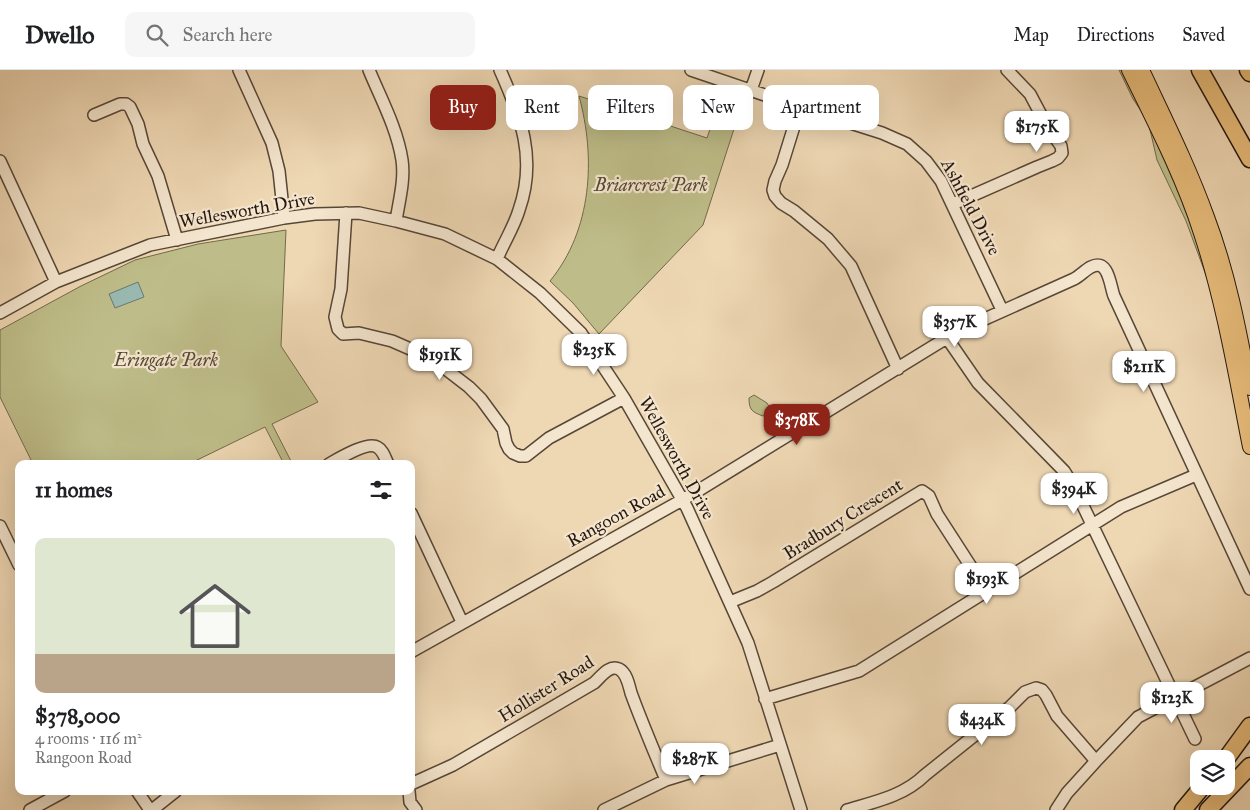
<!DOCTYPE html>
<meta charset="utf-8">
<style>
body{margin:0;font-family:"IM FELL Great Primer",serif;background:#f6f6f6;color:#202124;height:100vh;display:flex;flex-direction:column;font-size:19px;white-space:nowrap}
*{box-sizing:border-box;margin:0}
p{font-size:16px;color:#757577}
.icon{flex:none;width:28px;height:28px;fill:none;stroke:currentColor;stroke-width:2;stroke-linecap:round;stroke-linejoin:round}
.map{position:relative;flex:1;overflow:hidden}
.drawer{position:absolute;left:15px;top:390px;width:400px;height:335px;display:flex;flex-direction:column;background:#fff;border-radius:10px;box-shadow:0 5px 20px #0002}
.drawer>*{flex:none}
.banner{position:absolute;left:430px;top:15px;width:475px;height:45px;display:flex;gap:10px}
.controls{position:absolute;left:1190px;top:680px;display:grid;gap:10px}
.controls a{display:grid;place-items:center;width:45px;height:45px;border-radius:10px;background:#fff;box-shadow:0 5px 20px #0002;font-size:25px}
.price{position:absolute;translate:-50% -42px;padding:0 11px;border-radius:10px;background:#fff;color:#222;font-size:16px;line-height:32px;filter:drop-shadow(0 1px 2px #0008)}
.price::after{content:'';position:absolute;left:50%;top:30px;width:15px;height:11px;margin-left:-8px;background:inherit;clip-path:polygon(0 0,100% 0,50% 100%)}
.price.selected{background:#8f2418;color:#fff}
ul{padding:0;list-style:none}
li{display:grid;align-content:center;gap:10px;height:265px;padding:0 20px}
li+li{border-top:1px solid #e0e0e0}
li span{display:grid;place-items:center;height:155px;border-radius:10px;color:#555}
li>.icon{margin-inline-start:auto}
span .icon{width:90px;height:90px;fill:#fffc;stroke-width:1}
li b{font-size:21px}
h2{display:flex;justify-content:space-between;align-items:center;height:60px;padding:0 20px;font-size:21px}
.pill{padding:0 18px;border-radius:10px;background:#fff;box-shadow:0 5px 20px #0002;font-size:18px;line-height:45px}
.pill.selected{background:#8f2418;color:#fff}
header{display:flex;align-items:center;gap:30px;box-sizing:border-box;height:70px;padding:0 25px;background:#fff;border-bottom:1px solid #e0e0e0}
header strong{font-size:24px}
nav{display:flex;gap:28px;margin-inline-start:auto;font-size:18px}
.search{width:350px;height:45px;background:#f6f6f6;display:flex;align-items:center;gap:12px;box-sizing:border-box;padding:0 18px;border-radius:10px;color:#757577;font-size:19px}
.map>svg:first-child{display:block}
.green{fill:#bebd89;stroke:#726a4c}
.water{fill:#99b9b1;stroke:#6b7870}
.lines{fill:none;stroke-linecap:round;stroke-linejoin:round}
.minor-casing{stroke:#574737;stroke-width:14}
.major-casing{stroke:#25170e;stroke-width:16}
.highway-casing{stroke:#25170e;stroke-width:19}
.minor{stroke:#f4e5ce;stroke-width:11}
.major{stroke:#e7bc7a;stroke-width:14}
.highway{stroke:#e7bc7a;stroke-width:16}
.labels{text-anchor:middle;stroke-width:4.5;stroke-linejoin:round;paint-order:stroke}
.park-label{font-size:18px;font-style:italic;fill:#534933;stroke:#f4e5ce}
.street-label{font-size:18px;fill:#25170e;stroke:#f4e5ce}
</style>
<header>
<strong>Dwello</strong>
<div class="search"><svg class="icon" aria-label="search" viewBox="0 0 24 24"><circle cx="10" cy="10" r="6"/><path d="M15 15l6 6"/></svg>Search here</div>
<nav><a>Map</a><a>Directions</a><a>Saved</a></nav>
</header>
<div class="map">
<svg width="1250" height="740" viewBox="0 0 1250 740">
<rect width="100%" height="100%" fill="#eed7b3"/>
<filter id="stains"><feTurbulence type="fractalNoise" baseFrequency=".004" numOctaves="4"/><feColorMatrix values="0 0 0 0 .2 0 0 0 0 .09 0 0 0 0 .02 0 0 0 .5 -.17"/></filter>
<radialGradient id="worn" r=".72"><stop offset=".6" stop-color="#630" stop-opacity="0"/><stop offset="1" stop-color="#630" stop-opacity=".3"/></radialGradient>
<path class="green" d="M1119 0H1125C1161 76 1200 153 1217 235L1186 151 1157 90 1148 51 1133 29Z
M722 24 743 31 703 155 599 264 573 233 550 211C592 160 596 88 579 26L707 68Z
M286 160 281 276 318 332 272 354 292 393 284 394 265 357 193 392 192 394H185V392L180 394H33L0 327V260L81 216 135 190 198 174Z
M754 325 767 333 770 338 768 344 763 346C752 342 749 340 749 328Z"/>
<path class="water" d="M138 212 144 227 115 238 109 224Z"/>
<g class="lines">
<defs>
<path id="minor" d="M239 0 272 73 279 101 284 148
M369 0C381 29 397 58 402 90 405 110 399 131 396 151
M691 0 800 37 882 63 907 74 926 91 941 111 1002 240
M751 20 758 0
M800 37 782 95 775 111 773 120 775 126 781 133 794 141 828 169 851 196 898 299
M94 45 120 34H126L130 37 138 54 143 74 158 106 177 170
M0 91 56 212
M953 134 1037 97 1052 91 1058 88 1062 83 1061 76 1047 56 1030 24 1007 0
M346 143 341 219 335 247 338 259 343 264 359 263 392 271 424 285 443 297 469 317 481 329 503 359 506 373 509 379 513 383 520 386H526L549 368 624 328
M497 189C504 172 514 157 519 140 537 89 521 47 500 0
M0 243 56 212 150 175 284 148 315 144 359 143 396 151 445 164 497 189 540 223 581 263 624 328 687 438 748 573 801 740
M947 268 978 313 1064 401 1074 417 1195 669
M329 394C338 389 368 371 377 377 383 380 385 388 388 394
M411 443 462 552
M0 456 19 495
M730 532 757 521 773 512 922 421 929 426 937 444 986 520
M411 582 691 425 958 261 1074 209C1080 206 1085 200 1091 197 1109 188 1110 216 1114 226L1250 519
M765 629 859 601 1121 437 1196 405
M411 714 453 695 594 613C600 608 609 594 619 599 627 603 629 616 631 623 642 653 654 681 666 710
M137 721 150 740
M409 721 410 732 416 740
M30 740 65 721
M152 740 176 721
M604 740 666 710 780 675
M847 740C874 732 904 726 925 705L1010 637 1025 622 1036 618 1042 620 1046 625 1057 646 1096 691
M1056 740 1067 723 1096 691 1138 647 1250 588"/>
<path id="major" d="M1129 0C1155 53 1183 107 1201 163 1224 233 1236 306 1250 377
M1142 0C1165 49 1189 97 1207 147 1228 202 1239 260 1250 318"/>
<path id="highway" d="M1200 0 1250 89
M1248 0 1250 3
M1226 689 1250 656
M1183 740 1203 716
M1208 740 1250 696"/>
</defs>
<use href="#minor" class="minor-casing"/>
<use href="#major" class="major-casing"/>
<use href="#highway" class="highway-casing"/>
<use href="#minor" class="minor"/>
<use href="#major" class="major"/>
<use href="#highway" class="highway"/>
</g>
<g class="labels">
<g class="park-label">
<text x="651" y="121">Briarcrest Park</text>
<text x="166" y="296">Eringate Park</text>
</g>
<g class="street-label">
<text transform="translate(971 137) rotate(62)" y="6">Ashfield Drive</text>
<text transform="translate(247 140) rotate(-10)" y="6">Wellesworth Drive</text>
<text transform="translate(677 388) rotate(61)" y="6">Wellesworth Drive</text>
<text transform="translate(616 446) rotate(-29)" y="6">Rangoon Road</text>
<text transform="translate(843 449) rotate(-32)" y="6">Bradbury Crescent</text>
<text transform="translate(546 619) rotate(-32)" y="6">Hollister Road</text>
</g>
</g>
<rect width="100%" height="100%" filter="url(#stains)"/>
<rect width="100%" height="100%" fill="url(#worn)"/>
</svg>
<div class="controls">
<a><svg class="icon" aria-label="layers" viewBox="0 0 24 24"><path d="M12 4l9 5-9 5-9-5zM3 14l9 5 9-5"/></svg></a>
</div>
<b class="price" style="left:1037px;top:83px">$175K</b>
<b class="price" style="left:955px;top:278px">$357K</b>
<b class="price" style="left:594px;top:306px">$235K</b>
<b class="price" style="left:440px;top:311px">$191K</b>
<b class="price" style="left:1144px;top:323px">$211K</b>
<b class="price selected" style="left:797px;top:376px">$378K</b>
<b class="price" style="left:1074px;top:445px">$394K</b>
<b class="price" style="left:987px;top:535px">$193K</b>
<b class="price" style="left:1172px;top:654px">$123K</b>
<b class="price" style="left:982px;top:676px">$434K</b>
<b class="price" style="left:695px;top:715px">$287K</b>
<div class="banner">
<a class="pill selected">Buy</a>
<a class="pill">Rent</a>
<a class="pill">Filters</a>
<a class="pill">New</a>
<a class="pill">Apartment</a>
</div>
<section class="drawer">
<h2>11 homes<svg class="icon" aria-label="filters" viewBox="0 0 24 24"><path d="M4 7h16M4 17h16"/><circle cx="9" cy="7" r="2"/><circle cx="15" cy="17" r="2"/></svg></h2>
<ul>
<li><span style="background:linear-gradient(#dfe7d0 75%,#b9a48a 0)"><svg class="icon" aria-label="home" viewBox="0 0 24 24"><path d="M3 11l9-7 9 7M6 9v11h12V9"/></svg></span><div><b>$378,000</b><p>4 rooms · 116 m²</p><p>Rangoon Road</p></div></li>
</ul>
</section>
</div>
